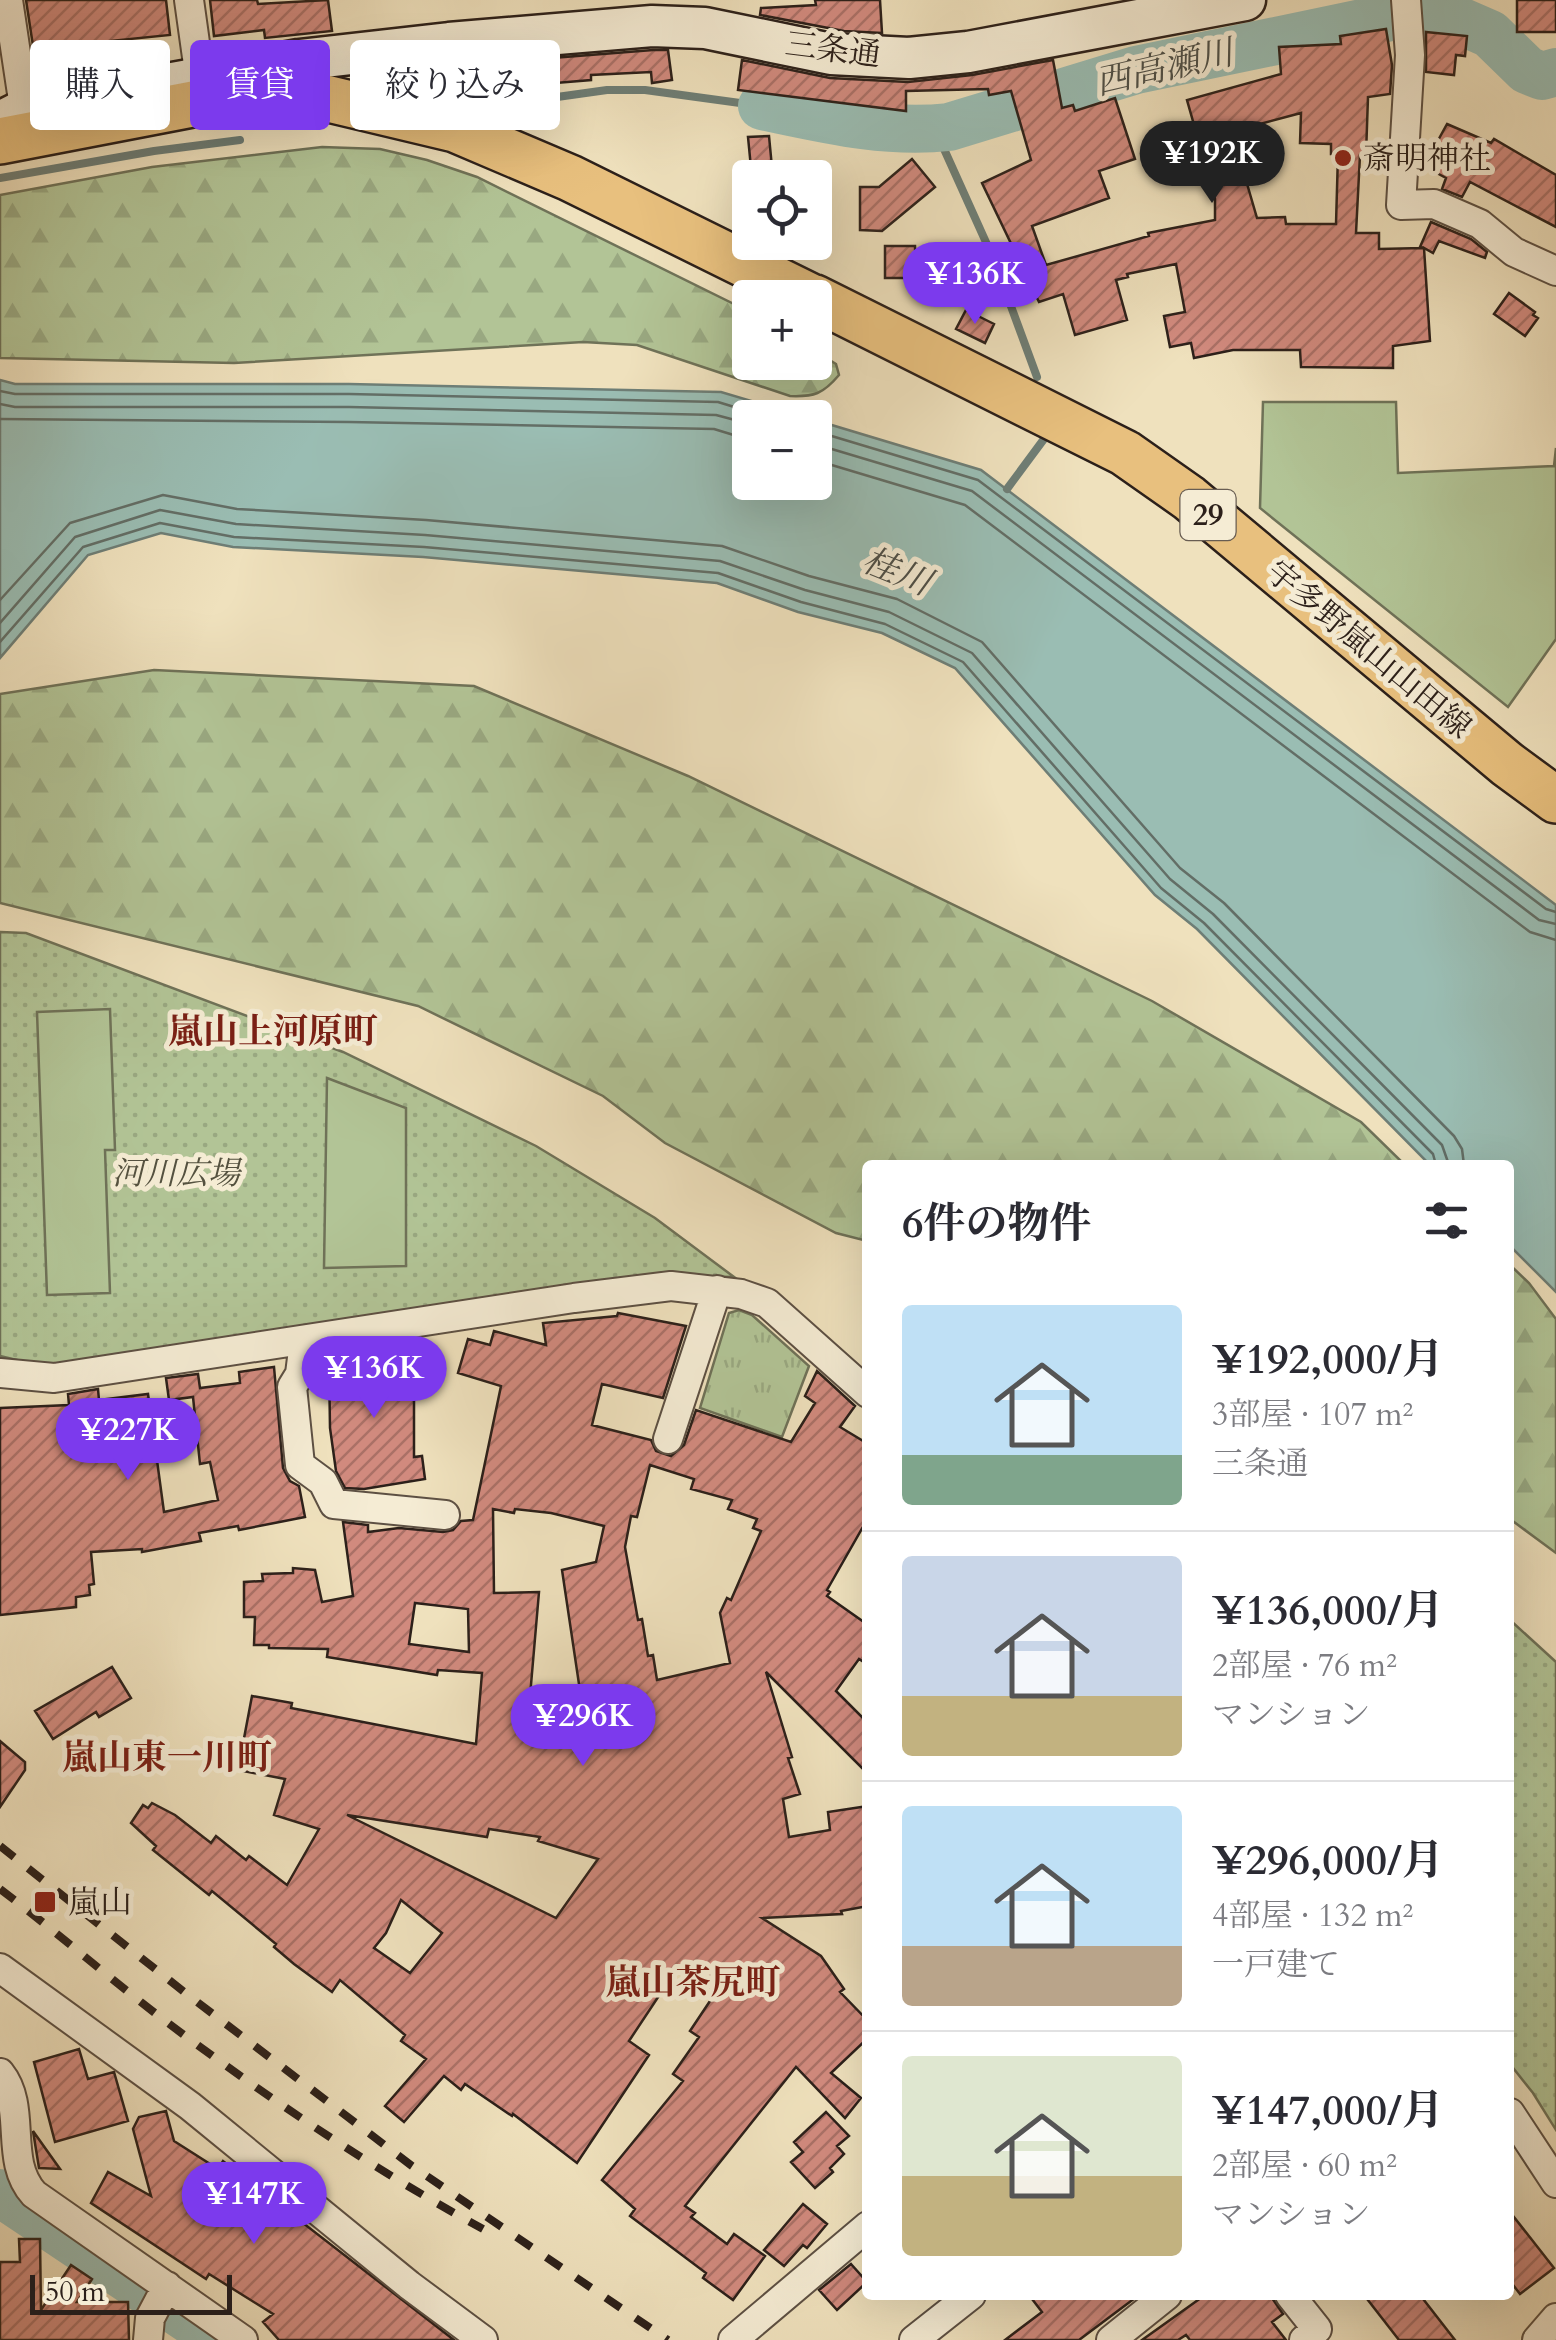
<!DOCTYPE html>
<html lang="ja">
<meta charset="utf-8">
<style>
body{margin:0;font-family:Cardo,"Noto Serif JP",serif;background:#f7f7f7;color:#2b2b33;height:100vh;display:flex;flex-direction:column;font-size:38px;white-space:nowrap}
*{box-sizing:border-box;margin:0}
p{font-size:32px;color:#7c7c81}
.icon{flex:none;width:55px;height:55px;fill:none;stroke:currentColor;stroke-width:2;stroke-linecap:round;stroke-linejoin:round}
.map{position:relative;flex:1;overflow:hidden}
.panel{position:absolute;left:862px;top:1160px;width:652px;height:1140px;display:flex;flex-direction:column;background:#fff;border-radius:10px;box-shadow:0 10px 40px #0002}
.panel>*{flex:none}
.hud{position:absolute;left:30px;top:40px;width:682px;height:90px;display:flex;gap:20px}
.controls{position:absolute;left:732px;top:160px;display:grid;gap:20px}
.controls a{display:grid;place-items:center;width:100px;height:100px;border-radius:10px;background:#fff;box-shadow:0 10px 40px #0002;font-size:50px}
.scale{position:absolute;left:30px;bottom:25px;width:202px;box-sizing:border-box;padding-left:10px;border:5px solid #2c201a;border-top:0;font-size:28px;line-height:35px;white-space:nowrap;color:#2c201a;-webkit-text-stroke:8px #f5ecd4;paint-order:stroke}
.price{position:absolute;translate:-50% -85px;padding:0 22px;border-radius:35px;background:#7c3aed;color:#fff;font-size:32px;line-height:65px;filter:drop-shadow(0 2px 5px #0008)}
.price::after{content:'';position:absolute;left:50%;top:60px;width:30px;height:22px;margin-left:-15px;background:inherit;clip-path:polygon(0 0,100% 0,50% 100%)}
.price.on{background:#222;color:#fff}
ul{padding:0;list-style:none}
li{display:flex;align-items:center;gap:30px;height:250px;padding:0 40px}
li+li{border-top:2px solid #e1e1e2}
li span{display:grid;place-items:center;flex:none;width:280px;height:200px;border-radius:10px;color:#555}
li>.icon{margin-inline-start:auto}
span .icon{width:120px;height:120px;fill:#fffc;stroke-width:1}
li b{font-size:42px}
h2{display:flex;justify-content:space-between;align-items:center;height:120px;padding:0 40px;font-size:42px}
.chip{padding:0 35px;border-radius:10px;background:#fff;box-shadow:0 10px 40px #0002;font-size:35px;line-height:90px}
.chip.on{background:#7c3aed;color:#fff}
.map>svg:first-child{display:block}
.grass{fill:url(#grass-tufts);stroke:#6f7258;stroke-width:2.5}
.forest{fill:url(#forest-firs);stroke:#6f7258;stroke-width:2.5}
.park{fill:url(#park-dots);stroke:#6f7258;stroke-width:2.5}
.garden{fill:#b2c496;stroke:#6f7258;stroke-width:2.5}
.water{fill:#9abdb3;stroke:#6e7e76;stroke-width:2.5}
.lines{fill:none;stroke-linecap:round;stroke-linejoin:round}
.shore{stroke:#636e66;stroke-width:2.5}
.stream{stroke:#6e7e76;stroke-width:8}
.river{stroke:#9abdb3;stroke-width:48}
.building{fill:url(#building-hatch);stroke:#2c201a;stroke-width:2.5;fill-rule:evenodd}
.street-casing{stroke:#5d5043;stroke-width:32}
.secondary-casing{stroke:#2c201a;stroke-width:45}
.primary-casing{stroke:#2c201a;stroke-width:50}
.street{stroke:#f5ecd4;stroke-width:28}
.secondary{stroke:#f5ecd4;stroke-width:40}
.primary{stroke:#e8c07e;stroke-width:45}
.rail{stroke:#2c201a;stroke-width:8;stroke-dasharray:18 18;stroke-linecap:butt}
.poi-dot{fill:#8f2418;stroke:#f5ecd4;stroke-width:4}
.labels{text-anchor:middle;stroke-width:10;stroke-linejoin:round;paint-order:stroke}
.shield{fill:#f5ecd4;stroke:#685d52;stroke-width:2.5}
.shield-label{font-size:30px;font-weight:bold;fill:#2c201a}
.street-label{font-size:32px;fill:#2c201a;stroke:#f5ecd4}
.poi-label{font-size:32px;fill:#2c201a;stroke:#f5ecd4;text-anchor:start}
.park-label{font-size:32px;font-style:italic;fill:#54513f;stroke:#f5ecd4}
.water-label{font-size:35px;font-style:italic;fill:#4d4f48;stroke:#f5ecd4}
.neighbourhood-label{font-size:35px;font-weight:bold;fill:#7a1f14;stroke:#f5ecd4}
</style>
<div class="map">
<svg width="1556" height="2340" viewBox="0 0 1556 2340">
<defs>
<pattern id="grass-tufts" width="24" height="20" patternUnits="userSpaceOnUse" patternTransform="scale(2.5)"><rect width="24" height="20" fill="#b2c496"/><path d="M3 7l-1-3M5 7V3M7 7l1-3M15 17l-1-3M17 17v-4M19 17l1-3" fill="none" stroke="#99a881"/></pattern>
<pattern id="forest-firs" width="22" height="20" patternUnits="userSpaceOnUse" patternTransform="scale(2.5)"><rect width="22" height="20" fill="#b2c496"/><path d="M5 1l3.5 6h-7zM16 11l3.5 6h-7z" fill="#99a881"/></pattern>
<pattern id="park-dots" width="8" height="8" patternUnits="userSpaceOnUse" patternTransform="scale(2.5)"><rect width="8" height="8" fill="#b2c496"/><path d="M2 2h.1M6 6h.1" fill="none" stroke="#99a881" stroke-width="1.8" stroke-linecap="round"/></pattern>
<pattern id="building-hatch" width="6" height="6" patternUnits="userSpaceOnUse" patternTransform="scale(2.5)"><rect width="6" height="6" fill="#d18a7e"/><path d="M-1 1l2-2M0 6l6-6M5 7l2-2" fill="none" stroke="#aa7066"/></pattern>
</defs>
<rect width="100%" height="100%" fill="#efe1bd"/>
<filter id="stains"><feTurbulence type="fractalNoise" baseFrequency=".002" numOctaves="4"/><feColorMatrix values="0 0 0 0 .2 0 0 0 0 .09 0 0 0 0 .02 0 0 0 .5 -.17"/></filter>
<radialGradient id="worn" r=".72"><stop offset=".6" stop-color="#630" stop-opacity="0"/><stop offset="1" stop-color="#630" stop-opacity=".3"/></radialGradient>
<path class="grass" d="M739 1310 752 1315 809 1366 782 1437 700 1408 729 1313Z"/>
<path class="forest" d="M322 147 380 149 427 160 477 177 750 312V362H815V351L836 364 839 375C823 394 814 397 790 396L637 345 583 342 234 363 0 358V195L152 167Z
M154 670 474 686 688 776 1152 1001 1361 1122 1405 1165H868L867 1241 836 1233 665 1143 603 1096 418 1006 0 903V694Z
M1510 1265 1529 1283 1556 1319V1553L1510 1519Z"/>
<path class="park" d="M0 932 26 933 343 1052 536 1146 655 1218 734 1277 685 1276 116 1359 42 1366 0 1356Z
M1510 1620 1556 1662V2130L1533 2093 1510 2064Z"/>
<path class="garden" d="M1263 402H1396L1398 473 1554 466 1556 448V639L1508 707 1260 508Z
M110 1009 115 1150H105L110 1293 47 1295 37 1012Z
M327 1078 406 1108V1266L324 1268Z"/>
<path class="water" d="M0 380 15 384H349L721 392 805 417 750 418V482H815V420L981 470 1556 905V1292L1510 1246V1165H1430L1197 929 1155 895 955 668 882 633 798 612 717 583 423 557 233 547 161 533 88 555 0 658Z"/>
<g class="lines">
<path class="shore" d="M0 391 15 394H349L718 402 770 418
M0 404 15 407H349L716 415 750 424
M0 419 349 422 714 429 750 440
M815 431 978 480 1546 909 1556 912
M815 444 972 491 1539 920 1556 924
M815 460 965 505 1530 932 1556 940
M0 600 70 523 163 495 237 509 426 520 722 546 809 576 897 599 982 642 1180 868 1224 903 1454 1136 1462 1149 1464 1165
M0 623 75 537 160 510 236 524 425 535 720 561 805 590 889 612 972 653 1170 879 1213 914 1442 1145 1449 1165
M0 642 83 547 160 523 234 537 424 547 718 573 801 602 885 624 963 662 1161 888 1204 923 1433 1154 1436 1165"/>
<path class="stream" d="M486 107 607 90H645L762 106
M935 129 994 260 1037 377
M0 178 154 151 240 140
M1007 489 1044 439"/>
<path class="river" d="M762 106C824 119 884 134 949 127L1136 70 1391 17 1444 14 1490 34 1527 70 1542 76 1556 72
M0 2193 220 2340"/>
</g>
<path class="building" d="M26 0H166L170 35 80 44 82 63 49 66 50 71 37 72Z
M210 0H257L258 4 328 0 332 31 265 38 264 30 214 36Z
M815 0H880L882 33 844 31 760 15 761 8 816 5Z
M1517 0H1556V32H1517Z
M1386 29 1392 65 1390 94 1368 97 1366 155H1360L1356 233H1379V249L1423 248 1420 247 1431 222 1471 239 1487 252 1485 258 1439 241 1433 253 1424 248 1430 341 1393 346V368L1301 367 1300 350H1233L1194 358 1191 343 1170 347 1164 316 1185 312 1176 264 1127 274 1128 277 1116 280 1127 320 1075 335 1063 294 1039 302 982 183 1031 160 1011 91 989 95 988 89 906 91V111L738 90 742 60 830 78 908 82 972 75 1053 60 1062 108 1073 105 1075 111 1115 98 1135 159 1099 171 1109 198 1032 226 1046 265 1149 236 1148 233 1215 220V199L1187 100 1281 74 1279 47 1341 44 1340 36ZM1301 113 1300 143 1331 144V154H1338L1336 224H1286L1285 217 1257 218 1243 170 1256 167 1245 128Z
M1426 32 1467 36 1465 56 1456 55 1454 75 1426 72Z
M653 50H668L672 80 652 83 651 72 591 75V80L556 83 553 77 552 58Z
M1447 124 1491 143 1494 139 1556 175V227L1470 182 1462 197 1442 189 1446 178 1424 166Z
M769 136 773 178H752L748 137Z
M912 159 935 187 882 231 860 230V187H879Z
M885 246H915L916 278H885Z
M1509 293 1535 312 1533 315 1538 318 1525 336 1494 314Z
M966 310 994 324 985 343 956 329Z
M618 1313 686 1326 663 1398 602 1384 592 1425 651 1440 656 1451 671 1456 684 1445 696 1410 791 1442 815 1403 805 1396 817 1371 855 1406 840 1427 868 1444V1518L827 1590 830 1592 827 1596 868 1625V1665L859 1659 836 1691 868 1723V1774L766 1672 792 1757 788 1758 800 1794 783 1799 789 1837 830 1830 828 1812 868 1806V1906L841 1911 842 1914 762 1918 821 1956 844 1989 840 1992 868 2021V2038L831 2073 861 2098 845 2118 796 2067 685 2206 695 2213 691 2217 727 2244 734 2234 765 2256 733 2300 703 2278 706 2273 630 2216 635 2209 602 2180 683 2081 673 2074 699 2037 690 2031 716 1992 678 1967 629 2041 649 2055 577 2163 513 2114 512 2116 465 2084 461 2090 444 2076 404 2122 385 2106 426 2059 401 2041 405 2035 340 1980 332 1992 294 1964 274 1947 276 1944 212 1891 209 1895 153 1850 156 1846 131 1823 143 1805 148 1808 152 1803 175 1815 211 1843 216 1836 246 1860 249 1856 287 1885 319 1829 274 1815 285 1779 238 1770 252 1696 292 1703 291 1708 476 1744 482 1673 438 1670 437 1675 327 1657 328 1649 269 1648V1645H254L255 1617H244V1582L263 1581 262 1574 293 1573V1568L315 1570 322 1602 353 1596 343 1522 368 1525V1532L399 1528 443 1532 453 1530 461 1521 473 1520 501 1386 458 1373 468 1339 490 1345 494 1331 546 1345 543 1323 617 1316ZM650 1465 694 1479 691 1489 732 1500 728 1509 757 1519 753 1528 761 1531 731 1600 727 1598 720 1613 730 1663 657 1680 653 1655 648 1656 642 1619 638 1620 625 1547 631 1516 637 1517ZM493 1509 514 1513 515 1509 551 1513 604 1526 596 1562 562 1570 579 1684 567 1710 529 1708 539 1592 494 1593ZM415 1603 468 1609 469 1652 409 1644ZM347 1815 487 1837 489 1829 540 1837 538 1841 598 1859 556 1918ZM401 1900 442 1933 410 1973 374 1948 386 1933Z
M398 1345 399 1356 410 1355 414 1394V1457L422 1456 425 1479 364 1489 345 1488 336 1471 330 1428 329 1363H373L371 1348Z
M274 1367 283 1468 290 1481 299 1486 305 1517 239 1530 238 1526 199 1533 201 1541 142 1552V1549L91 1552 94 1584 89 1585 90 1595 76 1597V1607L0 1615V1408L69 1405 68 1394 98 1389 99 1400 148 1394 164 1512 218 1500 210 1462 200 1464 193 1397 169 1400 166 1378 198 1374 200 1388 240 1383 239 1372Z
M112 1667 131 1698 99 1717 96 1712 53 1739 35 1711Z
M0 1741 25 1762V1770L0 1807Z
M79 2049 88 2079 114 2072 128 2121 55 2142 34 2062Z
M166 2111 174 2141 218 2169 223 2161 454 2340H279L263 2322 273 2314 209 2274 206 2279 91 2203 108 2172 151 2196 133 2129 139 2117Z
M826 2112 849 2136 837 2146 844 2154 830 2168 833 2172 815 2188 791 2162 803 2152 794 2142Z
M33 2131 60 2169 39 2168Z
M803 2204 827 2224 807 2248 803 2245 784 2266 764 2250Z
M1510 2212 1554 2268 1520 2294 1510 2281Z
M19 2239H40L41 2310 71 2265 92 2279 77 2302H128L129 2340H0V2262H20Z
M851 2264 867 2282 837 2310 819 2290Z
M1029 2295H1139L1079 2340H1005L1042 2312Z
M1205 2295H1270L1283 2314 1272 2322 1286 2340H1190L1186 2335 1178 2340H1142Z
M1364 2295H1420L1455 2340H1399Z"/>
<g class="lines">
<defs>
<path id="street" d="M8 0 27 127
M189 0 202 93
M1406 0 1410 55 1401 205 1434 204 1480 224 1514 252 1556 271
M304 1342 300 1374 292 1387 300 1465 323 1482 334 1504 445 1515
M0 1373 54 1378 574 1298 671 1286 741 1294 767 1303 868 1393
M668 1439 717 1290
M0 1968 190 2106 409 2285 483 2340
M0 2073C28 2108 3 2160 34 2194L243 2340
M1510 2113 1556 2183
M1290 2295 1317 2329 1304 2340
M148 2340 150 2318 167 2286
M733 2340 868 2226
M914 2340 971 2295
M1111 2340 1167 2295
M1537 2340 1556 2318"/>
<path id="secondary" d="M421 120C420 79 415 69 449 43
M0 122 24 110 299 60 449 43 652 26 705 28 831 54 909 58 968 52 1245 0"/>
<path id="primary" d="M0 141 203 102 304 93 455 129 570 178 813 298
M815 298 1125 453 1189 498 1507 764 1556 800"/>
</defs>
<use href="#street" class="street-casing"/>
<use href="#secondary" class="secondary-casing"/>
<use href="#primary" class="primary-casing"/>
<use href="#street" class="street"/>
<use href="#secondary" class="secondary"/>
<use href="#primary" class="primary"/>
<path class="rail" d="M0 1846 188 1995 412 2166 668 2340
M0 1889C57 1932 111 1980 168 2023 269 2099 373 2169 483 2229"/>
</g>
<g class="poi-dot">
<circle cx="1343" cy="158" r="10"/>
<rect x="33" y="1890" width="24" height="24" rx="5"/>
</g>
<g class="labels">
<rect class="shield" x="1180.5" y="490" width="55" height="50" rx="8"/>
<g class="shield-label">
<text x="1208" y="525">29</text>
</g>
<g class="street-label">
<text transform="translate(833 49) rotate(7)" y="11">三条通</text>
<text transform="translate(1369 649) rotate(40)" y="11">宇多野嵐山山田線</text>
</g>
<g class="poi-label">
<text x="1363" y="169">斎明神社</text>
<text x="68" y="1913">嵐山</text>
</g>
<g class="park-label">
<text x="176" y="1184">河川広場</text>
</g>
<g class="water-label">
<text transform="translate(1164 67) rotate(-13)" y="12">西高瀬川</text>
<text transform="translate(897 571) rotate(22)" y="12">桂川</text>
</g>
<g class="neighbourhood-label">
<text x="273" y="1043">嵐山上河原町</text>
<text x="167" y="1769">嵐山東一川町</text>
<text x="693" y="1994">嵐山茶尻町</text>
</g>
</g>
<rect width="100%" height="100%" filter="url(#stains)"/>
<rect width="100%" height="100%" fill="url(#worn)"/>
</svg>
<div class="controls">
<a><svg class="icon" aria-label="locate" viewBox="0 0 24 24"><circle cx="12" cy="12" r="6"/><path d="M12 2v4M12 18v4M2 12h4M18 12h4"/></svg></a>
<a>+</a>
<a>−</a>
</div>
<div class="scale">50 m</div>
<b class="price on" style="left:1212px;top:206px">¥192K</b>
<b class="price" style="left:975px;top:327px">¥136K</b>
<b class="price" style="left:374px;top:1421px">¥136K</b>
<b class="price" style="left:128px;top:1483px">¥227K</b>
<b class="price" style="left:583px;top:1769px">¥296K</b>
<b class="price" style="left:254px;top:2247px">¥147K</b>
<div class="hud">
<a class="chip">購入</a>
<a class="chip on">賃貸</a>
<a class="chip">絞り込み</a>
</div>
<section class="panel">
<h2>6件の物件<svg class="icon" aria-label="filters" viewBox="0 0 24 24"><path d="M4 7h16M4 17h16"/><circle cx="9" cy="7" r="2"/><circle cx="15" cy="17" r="2"/></svg></h2>
<ul>
<li><span style="background:linear-gradient(#bfe0f5 75%,#7fa58c 0)"><svg class="icon" aria-label="home" viewBox="0 0 24 24"><path d="M3 11l9-7 9 7M6 9v11h12V9"/></svg></span><div><b>¥192,000/月</b><p>3部屋 · 107 m²</p><p>三条通</p></div></li>
<li><span style="background:linear-gradient(#c9d6e8 70%,#c2b280 0)"><svg class="icon" aria-label="home" viewBox="0 0 24 24"><path d="M3 11l9-7 9 7M6 9v11h12V9"/></svg></span><div><b>¥136,000/月</b><p>2部屋 · 76 m²</p><p>マンション</p></div></li>
<li><span style="background:linear-gradient(#bfe0f5 70%,#b9a48a 0)"><svg class="icon" aria-label="home" viewBox="0 0 24 24"><path d="M3 11l9-7 9 7M6 9v11h12V9"/></svg></span><div><b>¥296,000/月</b><p>4部屋 · 132 m²</p><p>一戸建て</p></div></li>
<li><span style="background:linear-gradient(#dfe7d0 60%,#c2b280 0)"><svg class="icon" aria-label="home" viewBox="0 0 24 24"><path d="M3 11l9-7 9 7M6 9v11h12V9"/></svg></span><div><b>¥147,000/月</b><p>2部屋 · 60 m²</p><p>マンション</p></div></li>
</ul>
</section>
</div>
